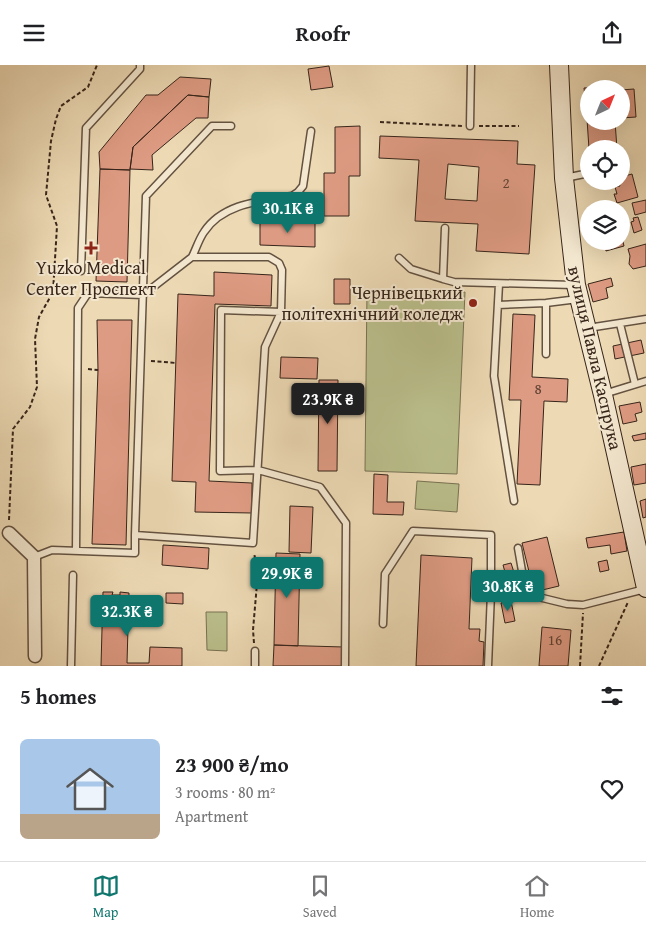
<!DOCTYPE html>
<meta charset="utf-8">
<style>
body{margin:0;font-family:"Gentium Book Plus",serif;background:#f2f2f2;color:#202124;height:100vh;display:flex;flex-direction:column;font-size:19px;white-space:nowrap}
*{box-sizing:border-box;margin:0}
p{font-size:16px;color:#757577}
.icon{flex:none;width:28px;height:28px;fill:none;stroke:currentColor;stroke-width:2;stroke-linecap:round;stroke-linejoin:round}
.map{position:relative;height:601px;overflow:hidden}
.side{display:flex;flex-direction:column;background:#fff;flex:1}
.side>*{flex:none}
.needle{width:32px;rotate:43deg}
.controls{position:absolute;left:580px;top:15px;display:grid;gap:10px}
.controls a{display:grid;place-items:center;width:50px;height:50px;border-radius:50%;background:#fff;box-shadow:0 5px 20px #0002;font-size:25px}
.price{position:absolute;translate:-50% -42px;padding:0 11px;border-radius:5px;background:#0f766e;color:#fff;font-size:16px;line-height:32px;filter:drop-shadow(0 1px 2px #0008)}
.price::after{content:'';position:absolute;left:50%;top:30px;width:15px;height:11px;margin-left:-8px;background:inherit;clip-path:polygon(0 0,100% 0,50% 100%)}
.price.on{background:#222;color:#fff}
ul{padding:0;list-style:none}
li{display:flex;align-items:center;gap:15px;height:125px;padding:0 20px}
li+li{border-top:1px solid #e0e0e0}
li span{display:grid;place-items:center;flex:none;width:140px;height:100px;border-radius:8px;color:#555}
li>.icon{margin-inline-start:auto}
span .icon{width:60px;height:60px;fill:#fffc;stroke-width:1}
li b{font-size:21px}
h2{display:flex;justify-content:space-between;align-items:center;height:60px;padding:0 20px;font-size:21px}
header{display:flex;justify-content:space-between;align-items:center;height:65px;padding:0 20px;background:#fff;font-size:22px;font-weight:700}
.menu{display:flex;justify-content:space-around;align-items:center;height:70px;border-top:1px solid #e0e0e0;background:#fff;font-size:14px;color:#757577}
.menu a{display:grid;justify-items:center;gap:2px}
.menu .on{color:#0f766e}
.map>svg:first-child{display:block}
.green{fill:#babf8c;stroke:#787253}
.building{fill:#de9b83;stroke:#37251a;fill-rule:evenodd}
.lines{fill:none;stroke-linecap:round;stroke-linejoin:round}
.lane-casing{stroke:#645241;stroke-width:9}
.street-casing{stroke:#645241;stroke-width:15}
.secondary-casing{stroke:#37251a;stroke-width:20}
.path{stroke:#37251a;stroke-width:2;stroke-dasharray:4 2.5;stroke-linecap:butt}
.lane{stroke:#f3e7cf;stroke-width:6}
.street{stroke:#f3e7cf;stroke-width:12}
.secondary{stroke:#f3e7cf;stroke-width:18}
.poi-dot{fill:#8f2418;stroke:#f3e7cf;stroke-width:2}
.labels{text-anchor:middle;stroke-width:4;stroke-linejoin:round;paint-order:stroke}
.number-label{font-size:15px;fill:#614234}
.poi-label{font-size:18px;fill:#37251a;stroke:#f3e7cf}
.street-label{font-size:18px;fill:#37251a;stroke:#f3e7cf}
</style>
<header><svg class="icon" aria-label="menu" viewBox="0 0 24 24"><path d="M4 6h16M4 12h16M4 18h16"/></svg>Roofr<svg class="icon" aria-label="share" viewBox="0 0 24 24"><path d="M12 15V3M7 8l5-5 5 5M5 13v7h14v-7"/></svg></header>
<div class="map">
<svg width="646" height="601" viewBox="0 0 646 601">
<rect width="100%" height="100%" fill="#eddab5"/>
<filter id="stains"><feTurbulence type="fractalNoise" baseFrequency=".004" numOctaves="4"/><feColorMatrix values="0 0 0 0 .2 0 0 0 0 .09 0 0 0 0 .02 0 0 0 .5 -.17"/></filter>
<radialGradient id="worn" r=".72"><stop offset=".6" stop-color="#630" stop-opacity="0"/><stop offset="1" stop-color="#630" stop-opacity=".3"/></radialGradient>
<path class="green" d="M367 225 465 227 457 409 365 406Z
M417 416 459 419 457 447 415 444Z
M206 547H227V586L207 585Z"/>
<path class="building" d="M329 1 333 22 311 25 308 4Z
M180 12 211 14 209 32 188 30 133 82 130 105 100 104 99 87 146 30H158Z
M598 22V24H589V53L587 54 584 23Z
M634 24 636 52 621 53V25Z
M188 30 209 32 208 53H196L152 90 153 105 130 104 133 82Z
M589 53V56H615L617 84H589L587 54Z
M360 61V111H349V151H324V108H335V62Z
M380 71 518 76 517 99 535 100 529 189 476 186 478 159 415 156 419 95 379 93ZM448 99 479 102 477 136 445 134Z
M100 104 130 105 127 217 96 216Z
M632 109 638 132 617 138 614 129H617L615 122 620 121 618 116H621V112Z
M646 135V147L635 150 632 138Z
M638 152 642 165 634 168 631 157 634 156 633 153Z
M260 156 315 158V182L260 180Z
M621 169 624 181 606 186 604 176H621Z
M646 179V201L633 204 629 199 630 191 628 184Z
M214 207 272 210 271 241 215 239 209 416 252 418V448L195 447 196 417 172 416 178 229 214 231Z
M611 213 613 221 606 223 608 233 593 237 588 219Z
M334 214H350V239H334Z
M513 249 535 250 532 312 568 314 567 337 544 336 540 420 517 419 521 335H509Z
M97 255H132L126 480 92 479 98 305Z
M641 275 644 288 615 294 613 281Z
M281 292 318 293 317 314 280 313Z
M319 315H338L337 406H318Z
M640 337 642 347 635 349 637 356 623 359 619 341Z
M646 368V374L634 376 632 371Z
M646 399V418L634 420 631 402Z
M374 409 388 410 387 437H404L403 450 373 449Z
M646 434V452L643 453 640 436Z
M290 441 313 442 311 488 289 487Z
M624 467 627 486 611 489 610 480 588 483 586 473Z
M547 472 559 521 534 527 522 478Z
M163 480 209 483 208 504 162 500Z
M276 488 300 489 298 581 274 580Z
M421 490 472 493 469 564H480L479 576 484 577 483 601H416Z
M607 495 609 505 600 507 598 497Z
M511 498 518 520 506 523 504 515 507 514 503 500Z
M103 527H113L112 530H120V527L129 528 127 598H149L150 582 182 583V601H101Z
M166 528H183V539L166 538Z
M511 536 515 556 505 558 501 538Z
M542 562 571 565 568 601H539Z
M274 580 344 582 343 601H273Z"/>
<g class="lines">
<defs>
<path id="lane" d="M231 61H212L146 131 135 470 253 478 265 282 281 247 282 205 279 198 269 192H192C196 184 199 174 204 167 223 138 261 136 292 131L298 127 303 121 311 66
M470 61 471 0
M565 113 589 108
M445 163 443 214 454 217 574 220
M399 193 411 204 443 214
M81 206 86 63 140 4V0
M499 219 494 311 514 436
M546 238V289
M498 240 546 238 578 234
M281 247 221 245 220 406 258 405 320 422 346 458 345 601
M620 259 635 319
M588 263 646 254
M604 329 646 316
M518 483 526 529 567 539 583 540 645 524
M76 486 78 243 88 228 143 230 192 192
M34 492 52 485 135 488V470
M383 559 385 509 413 466 491 470V528L526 529
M71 601 73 510
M255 601V586
M488 601 491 528"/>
<path id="street" d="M9 468 34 492 35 591"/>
<path id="secondary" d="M559 0 564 113 576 220 603 330 646 523"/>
</defs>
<use href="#lane" class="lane-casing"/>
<use href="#street" class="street-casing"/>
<use href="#secondary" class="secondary-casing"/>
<path class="path" d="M380 57 462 61
M479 61H519
M151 296 176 298
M88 304 98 305
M9 455 13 364 30 342 37 322 35 274 39 252 53 227 57 161 46 130 51 76 56 54 61 41 88 22 97 0
M254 578 253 565 258 507 254 488
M580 601 583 548
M599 601 628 537"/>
<use href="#lane" class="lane"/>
<use href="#street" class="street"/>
<use href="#secondary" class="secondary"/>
</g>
<g class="poi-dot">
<path d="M88.5 175.5h5v5h5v5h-5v5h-5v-5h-5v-5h5z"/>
<circle cx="473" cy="238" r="5"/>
</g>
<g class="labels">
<g class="number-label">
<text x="506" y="123">2</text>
<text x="538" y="329">8</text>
<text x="555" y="580">16</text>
</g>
<g class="poi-label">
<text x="91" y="209">Yuzko Medical<tspan x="91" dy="21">Center Проспект</tspan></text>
<text x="463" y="234" text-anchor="end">Чернівецький<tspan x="463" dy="21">політехнічний коледж</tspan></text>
</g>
<g class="street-label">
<text transform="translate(595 293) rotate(77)" y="6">вулиця Павла Каспрука</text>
</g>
</g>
<rect width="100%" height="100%" filter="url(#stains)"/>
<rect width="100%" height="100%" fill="url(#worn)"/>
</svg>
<div class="controls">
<a><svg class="needle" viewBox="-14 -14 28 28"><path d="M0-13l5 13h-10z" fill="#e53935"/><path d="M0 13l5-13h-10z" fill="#757577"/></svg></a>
<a><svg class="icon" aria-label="locate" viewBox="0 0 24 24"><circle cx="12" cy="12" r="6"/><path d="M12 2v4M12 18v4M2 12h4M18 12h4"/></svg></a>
<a><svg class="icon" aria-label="layers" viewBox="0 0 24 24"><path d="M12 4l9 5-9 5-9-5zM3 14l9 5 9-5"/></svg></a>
</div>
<b class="price" style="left:288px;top:169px">30.1K ₴</b>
<b class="price on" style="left:328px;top:360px">23.9K ₴</b>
<b class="price" style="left:287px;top:534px">29.9K ₴</b>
<b class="price" style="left:508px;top:547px">30.8K ₴</b>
<b class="price" style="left:127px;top:572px">32.3K ₴</b>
</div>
<section class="side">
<h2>5 homes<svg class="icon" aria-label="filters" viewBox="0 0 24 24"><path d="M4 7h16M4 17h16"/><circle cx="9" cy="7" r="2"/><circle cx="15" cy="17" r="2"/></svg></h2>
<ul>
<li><span style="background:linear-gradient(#a9c7e8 75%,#b9a48a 0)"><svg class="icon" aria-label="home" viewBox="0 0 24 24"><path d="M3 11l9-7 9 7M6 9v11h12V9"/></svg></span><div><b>23 900 ₴/mo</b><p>3 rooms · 80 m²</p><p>Apartment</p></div><svg class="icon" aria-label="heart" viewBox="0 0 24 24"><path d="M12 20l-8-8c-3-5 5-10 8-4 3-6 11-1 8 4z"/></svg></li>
</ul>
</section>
<nav class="menu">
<a class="on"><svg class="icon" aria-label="map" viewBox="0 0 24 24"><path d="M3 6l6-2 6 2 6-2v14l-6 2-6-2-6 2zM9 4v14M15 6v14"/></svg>Map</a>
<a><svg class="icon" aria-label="saved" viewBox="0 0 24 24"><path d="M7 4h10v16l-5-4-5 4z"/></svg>Saved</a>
<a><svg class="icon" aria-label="home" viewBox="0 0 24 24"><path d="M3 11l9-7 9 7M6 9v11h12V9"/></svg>Home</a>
</nav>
